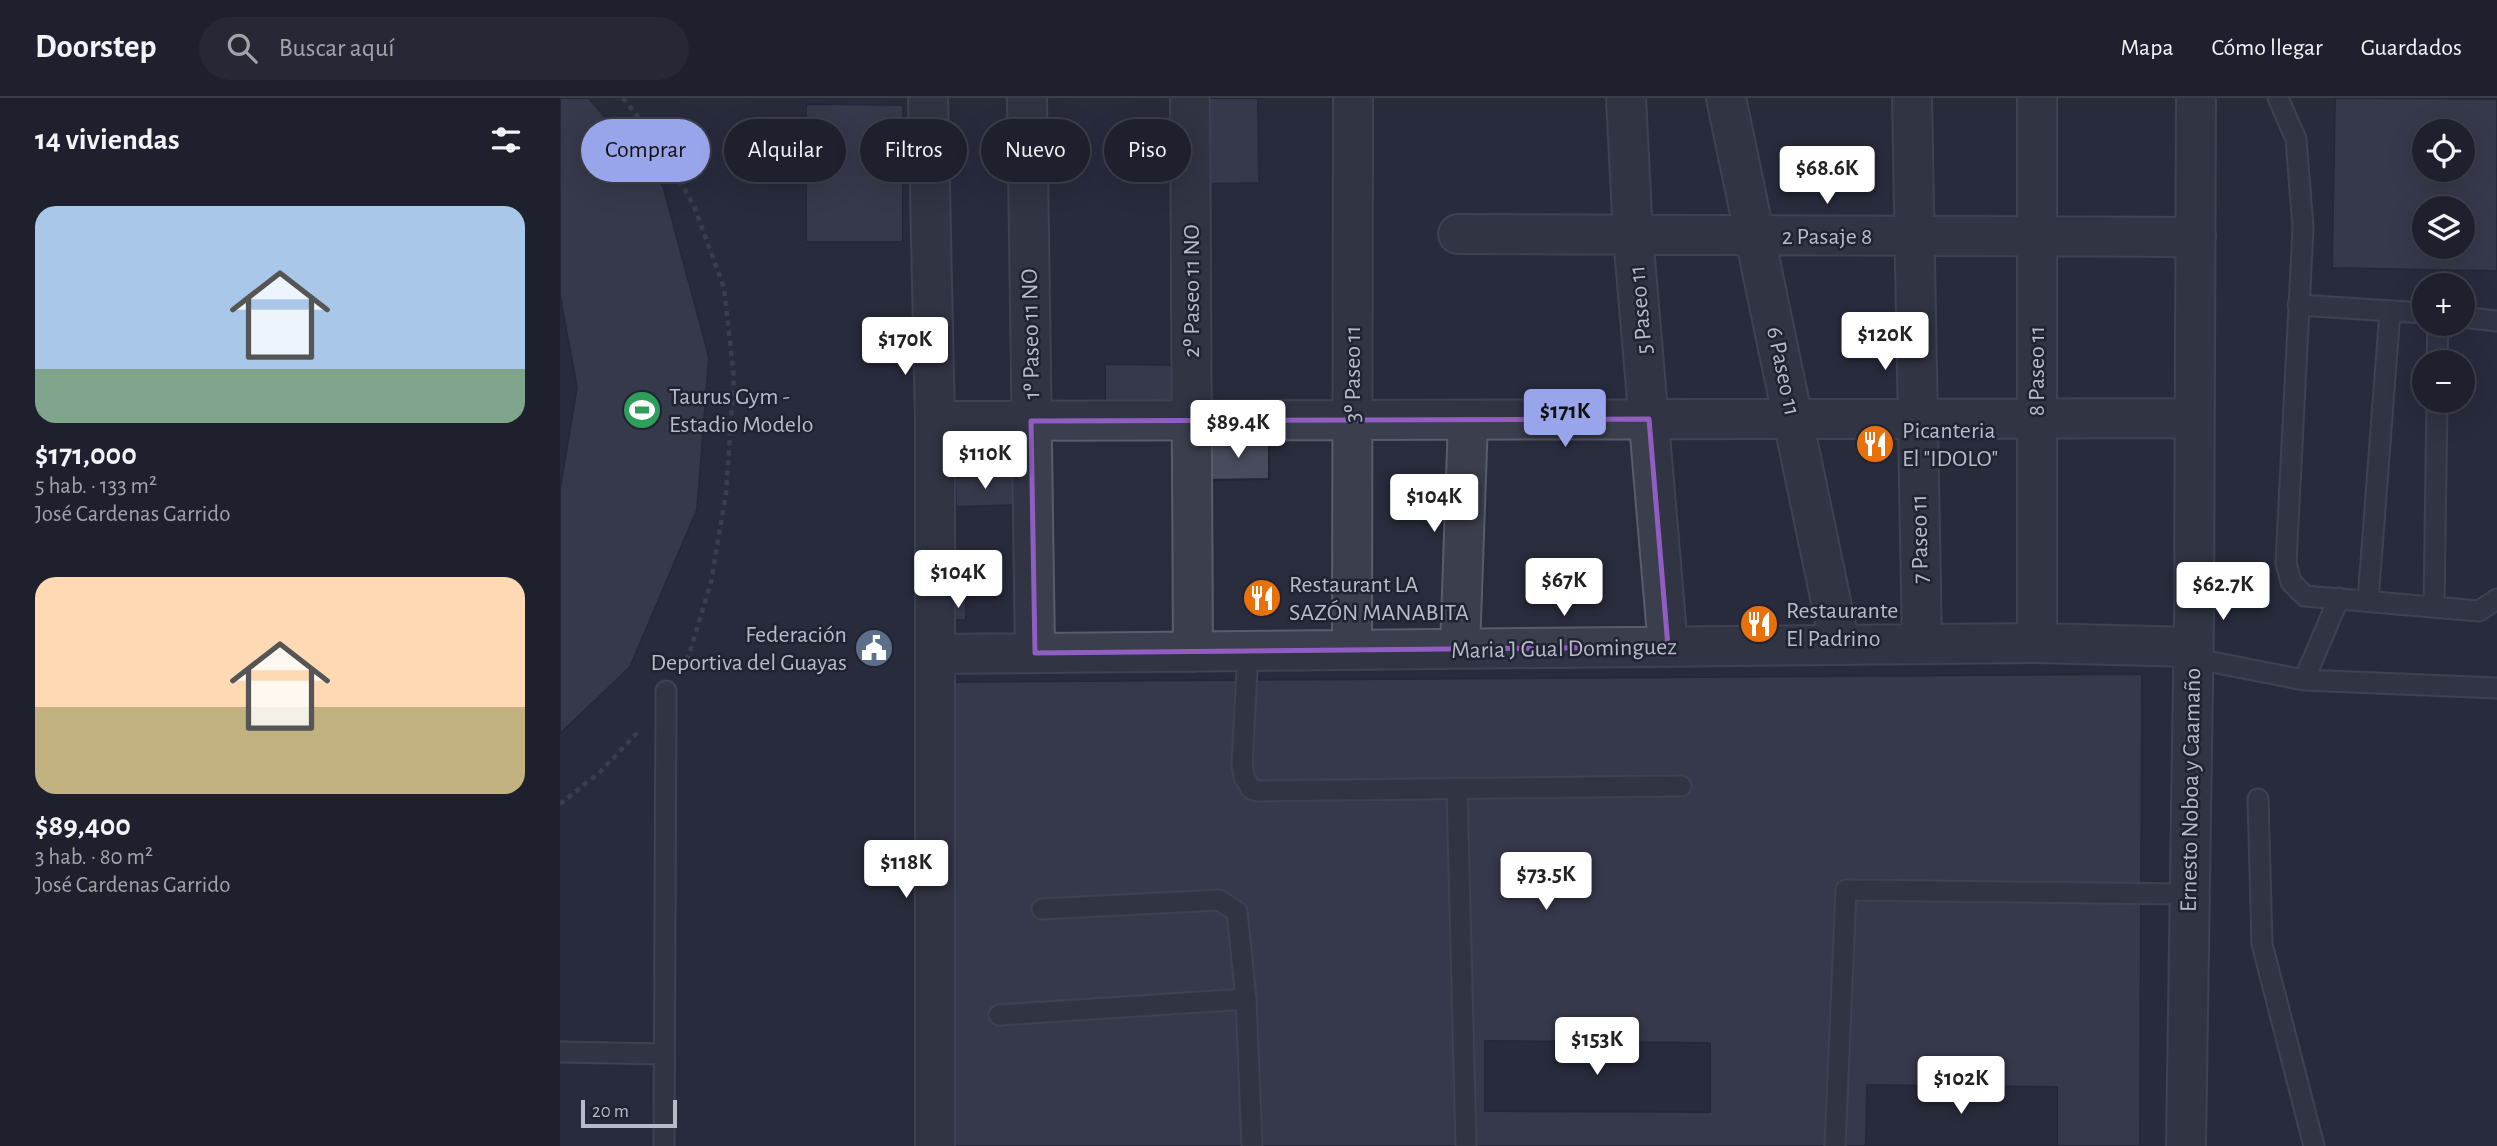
<!DOCTYPE html>
<html lang="es">
<meta charset="utf-8">
<style>
body{margin:0;font-family:"Alegreya Sans",sans-serif;background:#262935;color:#f1f3f6;height:100vh;display:flex;flex-direction:column;font-size:26px;white-space:nowrap}
*{box-sizing:border-box;margin:0}
p{font-size:23px;color:#a1a3aa}
.icon{flex:none;width:38px;height:38px;fill:none;stroke:currentColor;stroke-width:2;stroke-linecap:round;stroke-linejoin:round}
.map{position:relative;flex:1;overflow:hidden}
.drawer{display:flex;flex-direction:column;background:#1e212d;width:560px}
.drawer>*{flex:none}
.banner{position:absolute;left:21px;top:21px;width:665px;height:63px;display:flex;gap:14px}
.fabs{position:absolute;left:1852px;top:21px;display:grid;gap:14px}
.fabs a{display:grid;place-items:center;width:63px;height:63px;border-radius:50%;background:#1e212d;box-shadow:0 7px 28px #0002,0 0 0 2px #3c3e49;font-size:35px}
.scale{position:absolute;left:21px;bottom:18px;width:96px;box-sizing:border-box;padding-left:7px;border:4px solid #b7bac7;border-top:0;font-size:19px;line-height:24px;white-space:nowrap;color:#b7bac7;-webkit-text-stroke:5px #202331;paint-order:stroke}
.price{position:absolute;translate:-50% -60px;padding:0 16px;border-radius:7px;background:#fff;color:#222;font-size:23px;line-height:46px;filter:drop-shadow(0 2px 4px #0008)}
.price::after{content:'';position:absolute;left:50%;top:42px;width:21px;height:16px;margin-left:-10px;background:inherit;clip-path:polygon(0 0,100% 0,50% 100%)}
.price.selected{background:#98a5eb;color:#111}
ul{padding:0;list-style:none}
li{display:grid;align-content:center;gap:14px;height:371px;padding:0 35px}
li span{display:grid;place-items:center;height:217px;border-radius:21px;color:#555}
li>.icon{margin-inline-start:auto}
span .icon{width:126px;height:126px;fill:#fffc;stroke-width:1}
li b{font-size:30px}
h2{display:flex;justify-content:space-between;align-items:center;height:84px;padding:0 35px;font-size:30px}
.chip{padding:0 24px;border-radius:32px;background:#1e212d;box-shadow:0 7px 28px #0002,0 0 0 2px #3c3e49;font-size:24px;line-height:63px}
.chip.selected{background:#98a5eb;color:#111}
header{display:flex;align-items:center;gap:42px;box-sizing:border-box;height:98px;padding:0 35px;background:#1e212d;border-bottom:2px solid #3c3e49}
header strong{font-size:33px}
nav{display:flex;gap:38px;margin-inline-start:auto;font-size:24px}
.search{width:490px;height:63px;background:#262935;display:flex;align-items:center;gap:18px;box-sizing:border-box;padding:0 24px;border-radius:38px;color:#a1a3aa;font-size:26px}
main{display:flex;flex:1;min-height:0}
.map>svg:first-child{display:block}
.building{fill:#474b5d;stroke:#222533;stroke-width:2;fill-rule:evenodd}
.lines{fill:none;stroke-linecap:round;stroke-linejoin:round}
.lane-casing{stroke:#595c6a;stroke-width:23}
.street-casing{stroke:#595c6a;stroke-width:42}
.path{stroke:#4b585e;stroke-width:4.5;stroke-dasharray:5 5;stroke-linecap:butt}
.lane{stroke:#3b3e4c;stroke-width:19}
.street{stroke:#3b3e4c;stroke-width:38}
.marked{fill:none;stroke:#905ec2;stroke-width:5;stroke-linejoin:round}
.labels{text-anchor:middle;stroke-width:5;stroke-linejoin:round;paint-order:stroke}
.street-label{font-size:24px;fill:#b7bac7;stroke:#202331}
.poi-label{font-size:24px;fill:#b7bac7;stroke:#202331;text-anchor:start}
</style>
<header>
<strong>Doorstep</strong>
<div class="search"><svg class="icon" aria-label="search" viewBox="0 0 24 24"><circle cx="10" cy="10" r="6"/><path d="M15 15l6 6"/></svg>Buscar aquí</div>
<nav><a>Mapa</a><a>Cómo llegar</a><a>Guardados</a></nav>
</header>
<main>
<section class="drawer">
<h2>14 viviendas<svg class="icon" aria-label="filters" viewBox="0 0 24 24"><path d="M4 7h16M4 17h16"/><circle cx="9" cy="7" r="2"/><circle cx="15" cy="17" r="2"/></svg></h2>
<ul>
<li><span style="background:linear-gradient(#a9c7e8 75%,#7fa58c 0)"><svg class="icon" aria-label="home" viewBox="0 0 24 24"><path d="M3 11l9-7 9 7M6 9v11h12V9"/></svg></span><div><b>$171,000</b><p>5 hab. · 133 m²</p><p>José Cardenas Garrido</p></div></li>
<li><span style="background:linear-gradient(#ffd9b3 60%,#c2b280 0)"><svg class="icon" aria-label="home" viewBox="0 0 24 24"><path d="M3 11l9-7 9 7M6 9v11h12V9"/></svg></span><div><b>$89,400</b><p>3 hab. · 80 m²</p><p>José Cardenas Garrido</p></div></li>
</ul>
</section>
<div class="map">
<svg width="1937" height="1048" viewBox="0 0 1937 1048">
<rect width="100%" height="100%" fill="#282c3c"/>
<path class="building" d="M0 0H29L103 88 149 259 137 412 70 569 0 636V390L17 289 0 198Z
M640 0H698L699 85 641 86Z
M1775 0 1937 1V173L1772 170ZM1864 33H1902V72H1864ZM1864 110H1902V149H1864Z
M246 6 343 7V144H246Z
M545 266 617 267 616 311H545Z
M709 342V381L647 382 646 343Z
M454 377 455 407 396 409 395 379Z
M390 502H406V522H390Z
M1582 576 1580 1048H387L388 584Z
M925 943 1150 945V1014L925 1013Z
M1307 987 1497 989V1048H1306Z"/>
<g class="lines">
<defs>
<path id="lane" d="M1718 0 1736 41 1743 130 1726 465 1731 484 1745 498 1919 513 1937 501
M1738 207 1864 215
M1902 219 1937 223
M1877 264 1878 226
M1808 503 1830 213
M1874 508 1877 303
M1633 550 1647 563 1744 582 1937 590
M688 553 682 666 684 679 691 691 697 693 1121 688
M1744 582 1779 500
M897 691 906 1048
M1698 701 1702 846 1754 1048
M482 811 659 802 677 814 686 901
M439 917 686 901 692 1048
M0 954 104 956
M104 1048 106 593
M1275 1048 1286 792 1629 796"/>
<path id="street" d="M368 0 375 323V1048
M467 0 475 555
M630 0 633 554
M1066 0 1073 137 1108 549
M1166 0 1280 547
M1352 0 1362 546
M898 136 1636 139
M375 323 1634 320
M1477 545V0
M900 551 908 322
M792 552 793 0
M376 556 1477 545 1632 549
M1626 1048 1634 516 1636 0"/>
</defs>
<use href="#lane" class="lane-casing"/>
<use href="#street" class="street-casing"/>
<path class="path" d="M63 0 99 46 134 108 164 190 174 280 166 396 151 484 129 557 118 573
M0 706 40 674 79 633"/>
<use href="#lane" class="lane"/>
<use href="#street" class="street"/>
</g>
<path d="M0 0H1937V1048H0ZM1089 321 1108 549 475 555 471 323Z" fill="#282c3c" fill-opacity=".55" fill-rule="evenodd"/>
<path class="marked" d="M1089 321 1108 549 475 555 471 323Z"/>
<defs>
<symbol id="stadium-disc" viewBox="-11 -11 22 22"><circle r="9.5" fill="#2e9e5b" stroke="#202331"/><path d="M0-5a6.5 5 0 1 0 0 10a6.5 5 0 1 0 0-10ZM-3.5-1.8h7v3.6h-7Z" fill="#fff"/></symbol>
<symbol id="restaurant-disc" viewBox="-11 -11 22 22"><circle r="9.5" fill="#e8710a" stroke="#202331"/><path d="M-5-6h1v4h1v-4h1v4h1v-4h1v5L-1.5 .5V6h-2V.5L-5-1ZM5-6V6H3V1.5H1.5Q1.5-4 5-6Z" fill="#fff"/></symbol>
<symbol id="civic-disc" viewBox="-11 -11 22 22"><circle r="9.5" fill="#5c6f8a" stroke="#202331"/><path d="M-.6-6.5H3V-4.5H.6V-3L4-1V1h2V6H-6V1h2V-1L-.6-3ZM-1.2 2.5V6h2.4V2.5Z" fill="#fff"/></symbol>
</defs>
<g fill-rule="evenodd">
<use href="#stadium-disc" x="60" y="290" width="44" height="44"/>
<use href="#restaurant-disc" x="1293" y="324" width="44" height="44"/>
<use href="#restaurant-disc" x="680" y="478" width="44" height="44"/>
<use href="#restaurant-disc" x="1177" y="504" width="44" height="44"/>
<use href="#civic-disc" x="292" y="528" width="44" height="44"/>
</g>
<g class="labels">
<g class="street-label">
<text x="1267" y="146">2 Pasaje 8</text>
<text transform="translate(631 193) rotate(-90)" y="8">2º Paseo 11 NO</text>
<text transform="translate(1080 212) rotate(-95)" y="8">5 Paseo 11</text>
<text transform="translate(470 236) rotate(-91)" y="8">1º Paseo 11 NO</text>
<text transform="translate(1224 273) rotate(78)" y="8">6 Paseo 11</text>
<text transform="translate(1476 273) rotate(-90)" y="8">8 Paseo 11</text>
<text transform="translate(792 276) rotate(-90)" y="8">3º Paseo 11</text>
<text transform="translate(1359 441) rotate(-91)" y="8">7 Paseo 11</text>
<text transform="translate(1004 550) rotate(-1)" y="8">Maria J Gual Dominguez</text>
<text transform="translate(1630 692) rotate(-89)" y="8">Ernesto Noboa y Caamaño</text>
</g>
<g class="poi-label">
<text x="109" y="306">Taurus Gym -<tspan x="109" dy="28">Estadio Modelo</tspan></text>
<text x="1342" y="340">Picanteria<tspan x="1342" dy="28">El "IDOLO"</tspan></text>
<text x="729" y="494">Restaurant LA<tspan x="729" dy="28">SAZÓN MANABITA</tspan></text>
<text x="1226" y="520">Restaurante<tspan x="1226" dy="28">El Padrino</tspan></text>
<text x="287" y="544" text-anchor="end">Federación<tspan x="287" dy="28">Deportiva del Guayas</tspan></text>
</g>
</g>
</svg>
<div class="fabs">
<a><svg class="icon" aria-label="locate" viewBox="0 0 24 24"><circle cx="12" cy="12" r="6"/><path d="M12 2v4M12 18v4M2 12h4M18 12h4"/></svg></a>
<a><svg class="icon" aria-label="layers" viewBox="0 0 24 24"><path d="M12 4l9 5-9 5-9-5zM3 14l9 5 9-5"/></svg></a>
<a>+</a>
<a>−</a>
</div>
<div class="scale">20 m</div>
<b class="price" style="left:1267px;top:108px">$68.6K</b>
<b class="price" style="left:1325px;top:274px">$120K</b>
<b class="price" style="left:345px;top:279px">$170K</b>
<b class="price selected" style="left:1005px;top:351px">$171K</b>
<b class="price" style="left:678px;top:362px">$89.4K</b>
<b class="price" style="left:425px;top:393px">$110K</b>
<b class="price" style="left:874px;top:436px">$104K</b>
<b class="price" style="left:398px;top:512px">$104K</b>
<b class="price" style="left:1004px;top:520px">$67K</b>
<b class="price" style="left:1663px;top:524px">$62.7K</b>
<b class="price" style="left:346px;top:802px">$118K</b>
<b class="price" style="left:986px;top:814px">$73.5K</b>
<b class="price" style="left:1037px;top:979px">$153K</b>
<b class="price" style="left:1401px;top:1018px">$102K</b>
<div class="banner">
<a class="chip selected">Comprar</a>
<a class="chip">Alquilar</a>
<a class="chip">Filtros</a>
<a class="chip">Nuevo</a>
<a class="chip">Piso</a>
</div>
</div>
</main>
